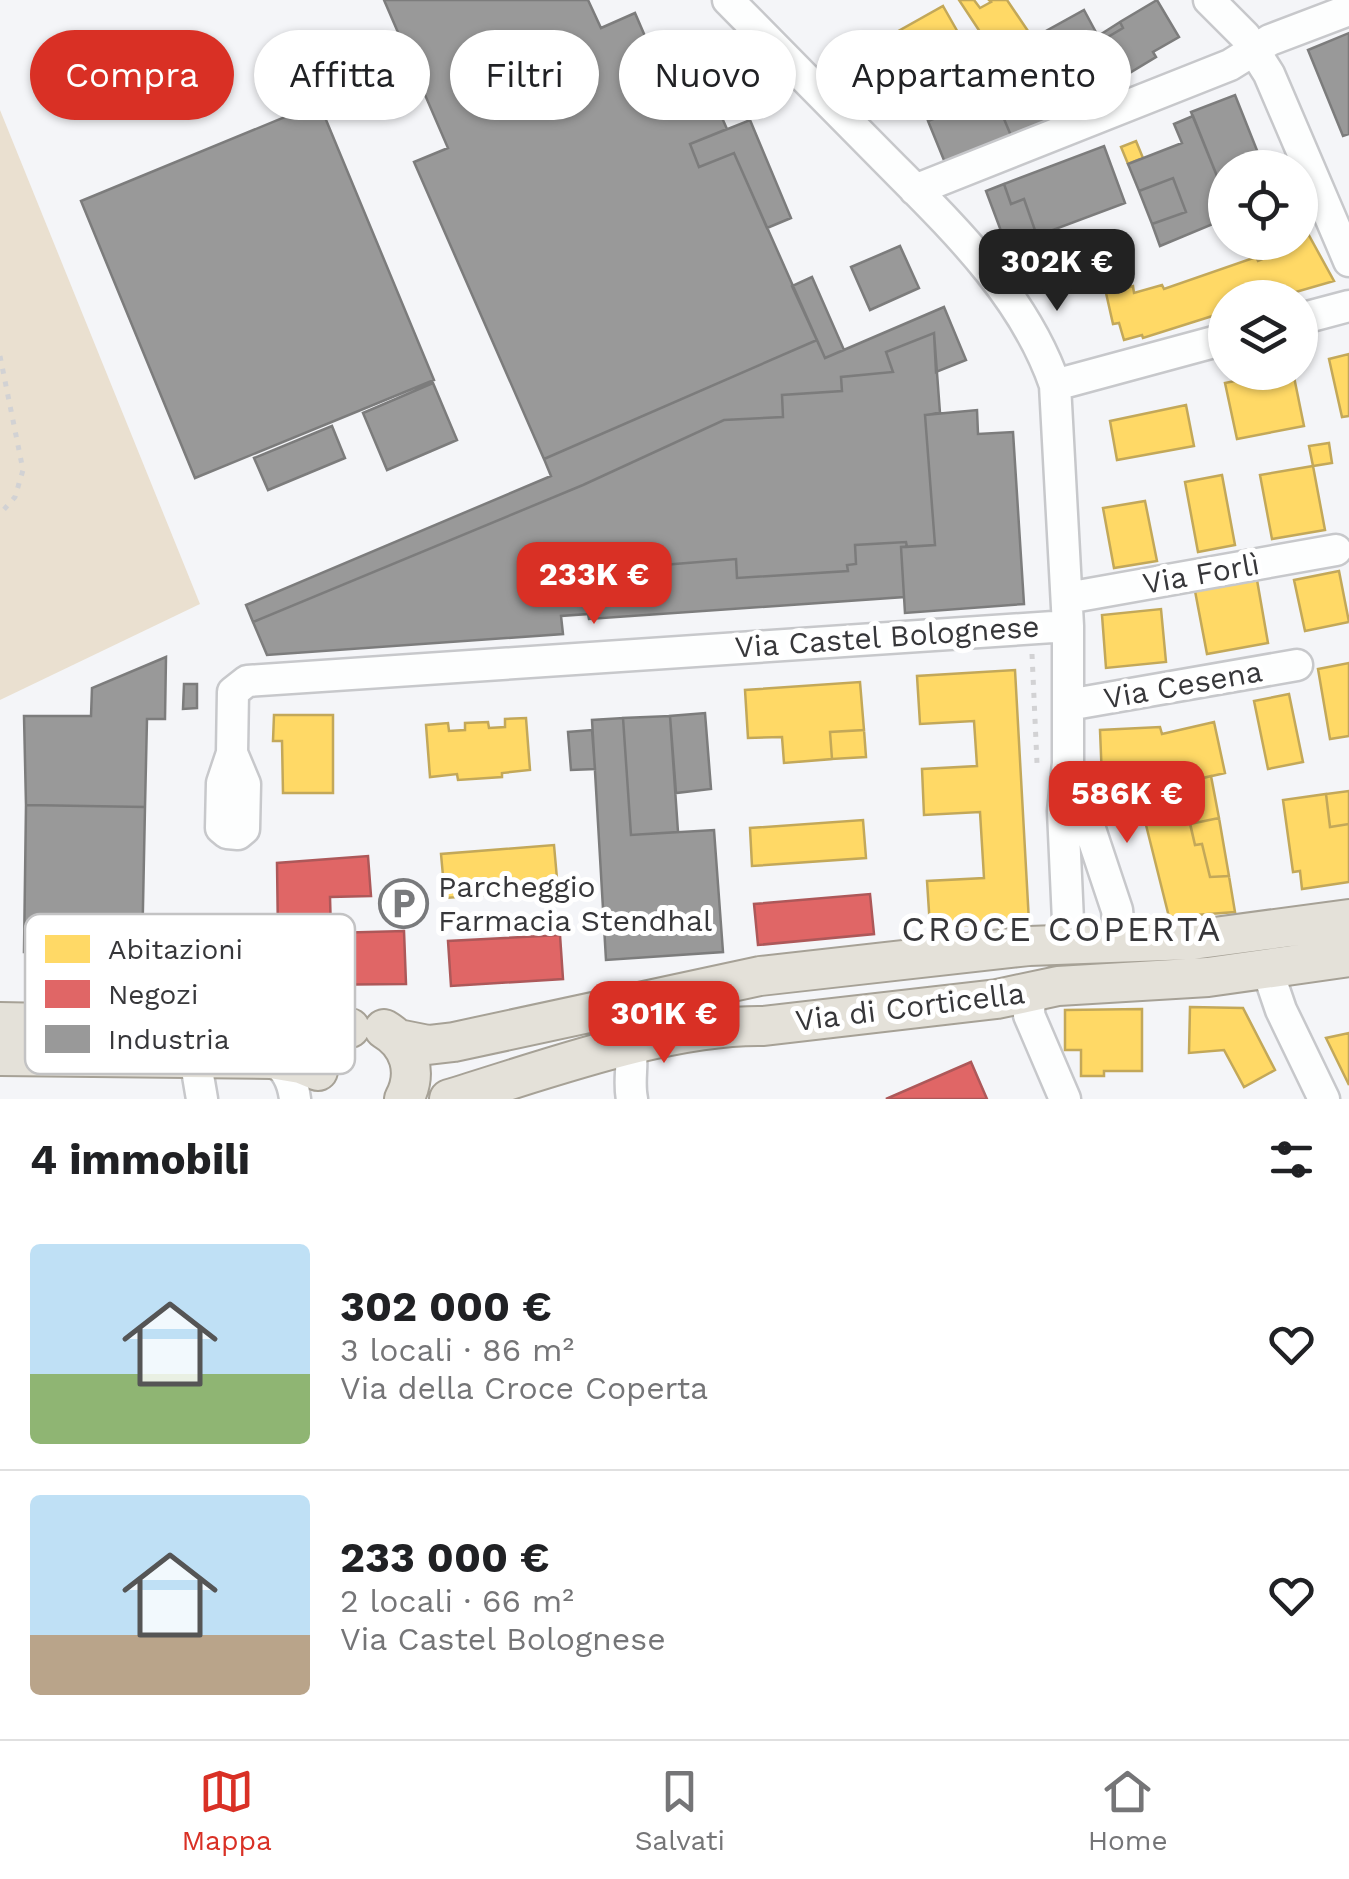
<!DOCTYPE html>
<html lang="it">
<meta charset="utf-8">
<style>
body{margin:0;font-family:"Work Sans",sans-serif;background:#f6f6f6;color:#202124;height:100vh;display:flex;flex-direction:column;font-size:38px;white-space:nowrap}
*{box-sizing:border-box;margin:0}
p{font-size:32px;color:#757577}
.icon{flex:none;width:55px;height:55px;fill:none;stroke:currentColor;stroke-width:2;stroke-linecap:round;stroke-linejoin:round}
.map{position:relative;height:1099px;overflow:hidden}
.panel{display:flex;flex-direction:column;background:#fff;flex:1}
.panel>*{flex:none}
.top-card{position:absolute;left:30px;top:30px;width:1290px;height:90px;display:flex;gap:20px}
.fabs{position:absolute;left:1208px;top:150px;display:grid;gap:20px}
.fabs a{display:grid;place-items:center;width:110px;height:110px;border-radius:50%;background:#fff;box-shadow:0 2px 8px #0004;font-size:50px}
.price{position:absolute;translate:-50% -85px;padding:0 22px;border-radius:20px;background:#d93025;color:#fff;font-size:32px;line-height:65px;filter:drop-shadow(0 2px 5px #0008)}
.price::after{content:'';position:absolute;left:50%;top:60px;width:30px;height:22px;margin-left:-15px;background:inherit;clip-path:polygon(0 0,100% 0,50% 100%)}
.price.selected{background:#222;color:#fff}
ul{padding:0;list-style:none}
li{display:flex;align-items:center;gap:30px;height:250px;padding:0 30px}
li+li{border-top:2px solid #e0e0e0}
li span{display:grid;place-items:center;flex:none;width:280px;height:200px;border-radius:10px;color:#555}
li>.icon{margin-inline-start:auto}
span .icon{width:120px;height:120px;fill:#fffc;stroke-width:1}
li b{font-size:42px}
h2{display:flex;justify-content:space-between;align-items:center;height:120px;padding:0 30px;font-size:42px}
.pill{padding:0 35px;border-radius:45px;background:#fff;box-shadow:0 2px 8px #0004;font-size:35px;line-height:90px}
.pill.selected{background:#d93025;color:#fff}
.menu{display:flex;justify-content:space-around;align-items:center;height:140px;border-top:2px solid #e0e0e0;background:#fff;font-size:28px;color:#757577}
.menu a{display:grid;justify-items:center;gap:5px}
.menu .selected{color:#d93025}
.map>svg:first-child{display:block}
.green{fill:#eae0d0}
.homes{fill:#ffd966;stroke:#c3a859;stroke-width:2.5}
.shops{fill:#e06666;stroke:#ad5859;stroke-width:2.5}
.industry{fill:#999;stroke:#7c7c7c;stroke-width:2.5}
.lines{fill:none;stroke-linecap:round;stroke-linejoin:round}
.minor-casing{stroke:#c7c8cb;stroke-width:35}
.major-casing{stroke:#a6a196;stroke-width:42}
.path{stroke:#d2d2d4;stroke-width:5;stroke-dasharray:5 8;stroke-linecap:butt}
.minor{stroke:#fdfefe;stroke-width:30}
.major{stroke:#e4e1d9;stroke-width:38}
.labels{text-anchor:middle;stroke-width:10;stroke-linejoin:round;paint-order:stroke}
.street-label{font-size:30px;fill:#37373a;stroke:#fff}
.poi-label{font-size:30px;fill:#37373a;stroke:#fff;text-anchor:start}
.quarter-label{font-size:35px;letter-spacing:2.5px;fill:#37373a;stroke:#fff}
.key{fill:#fff;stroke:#c3c3c4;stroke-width:2.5}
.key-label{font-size:28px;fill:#37373a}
</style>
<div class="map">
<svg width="1349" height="1099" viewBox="0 0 1349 1099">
<rect width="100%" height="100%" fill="#f4f5f8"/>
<path class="green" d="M0 110 200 604 0 700Z"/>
<path class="homes" d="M959 0H974L980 8 991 2 989 0H1007L1032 37 998 59Z
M943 6 968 50 879 100 854 56Z
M1136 141 1143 158 1128 164 1121 147Z
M1300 219 1334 281 1275 298H1225V312L1143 338 1142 335 1124 340 1119 323 1113 324 1106 293 1133 286 1134 293 1162 285 1164 289 1256 257 1258 261 1275 254 1270 242H1300Z
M1349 354V416L1342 417 1329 359Z
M1293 372 1304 426 1237 439 1225 383 1255 377 1258 372Z
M1186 405 1194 446 1117 460 1110 421Z
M1329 443 1332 463 1313 466 1309 446Z
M1313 466 1325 530 1272 539 1260 475Z
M1222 475 1235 545 1198 552 1185 482Z
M1145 501 1157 561 1114 568 1103 508Z
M1339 571 1349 622 1305 631 1294 580Z
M1257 580 1268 643 1207 654 1195 591Z
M1161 609 1166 662 1106 668 1102 615Z
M1349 663V736L1330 739 1318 669Z
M1015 670 1029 922 930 927 927 881 984 878 980 812 924 815 922 769 977 766 974 721 920 724 917 676Z
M860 682 864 730 830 732 832 759 784 763 782 737 748 738 745 690Z
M1289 694 1303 762 1268 769 1254 701Z
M274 715H333V793H283L282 741H273Z
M526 718 530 770 502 773V777L458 780 457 774 430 777 426 725 448 723 449 731 465 730V723L488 722 489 728 505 727V719Z
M1214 722 1225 773 1181 783 1195 845 1202 844 1210 877 1229 876 1235 912 1169 917 1134 777 1102 779 1100 730 1160 727 1162 734Z
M864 730 866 757 832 759 830 732Z
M1211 776 1219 818 1190 824 1181 783Z
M1349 791V824L1330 827 1326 794Z
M1326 794 1330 827 1349 824V882L1302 889 1300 871 1293 872 1283 800Z
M1219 818 1229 876 1210 877 1202 844 1195 845 1190 824Z
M863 820 866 858 752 866 750 828Z
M554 845 558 890 445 898 441 854Z
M1190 1007 1243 1008 1275 1070 1244 1087 1224 1050 1189 1053Z
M1142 1009V1071H1104V1076H1081V1050H1065V1010Z
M1349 1033V1085L1326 1038Z"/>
<path class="shops" d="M368 856 371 896 330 897 331 933 404 931 406 984 300 985 299 935H278L277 863Z
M870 894 874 934 758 945 754 904Z
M560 935 563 979 451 986 448 941Z
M971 1062 987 1099H886Z"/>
<path class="industry" d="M384 0H588L601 28 635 13 675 106 710 91 727 129 690 144 699 167 734 153 817 340 544 459 414 162 448 148Z
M1157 0 1179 37 1153 52 1156 57 1103 89 1081 53 1123 28 1120 22Z
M1084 10 1098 36 1120 22 1123 28 1081 53 1103 89 1086 99 1091 107 1012 138 1004 119 1023 112 1013 88 1067 67 1046 31Z
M1349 33V134L1343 136 1308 50Z
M1013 88 1023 112 1004 119 1012 138 946 165 928 121Z
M1235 95 1264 168H1225V196L1191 112Z
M319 103 434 380 195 478 81 201Z
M1193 116 1225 196V219L1160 246 1152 224 1186 212 1173 178 1139 191 1128 164 1182 143 1174 124Z
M750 120 791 218 767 228 734 153 699 167 690 144Z
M1104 146 1125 203 1037 236 1024 199 1011 204 1004 184Z
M1173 178 1186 212 1152 224 1139 191Z
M1004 184 1011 204 1024 199 1037 236 1007 247 986 191Z
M900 246 919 288 870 310 851 267Z
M812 277 844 350 825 358 792 286Z
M944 307 966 360 936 372 934 333 886 352 893 372 841 377 842 391 782 395 783 417 724 420 583 485 253 622 246 605 551 476 544 459 817 340 825 358Z
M934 333 940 413 925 415 935 545 907 547 906 542 855 545 856 564 847 565 848 571 737 578 736 559 638 567 640 587 586 591 588 614 561 616 563 634 267 655 253 622 583 485 724 420 783 417 782 395 842 391 841 377 893 372 886 352Z
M433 383 457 440 387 470 363 413Z
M977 410 978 434 1013 432 1024 604 905 613 901 547 935 545 925 415Z
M332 426 345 458 268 490 254 458Z
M906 542 907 547H901L904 597 589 619 588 614 586 591 640 587 638 567 736 559 737 578 848 571 847 565 856 564 855 545Z
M166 657 165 719H147L145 807 26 805 24 716H91L92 688Z
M184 684H197V708L183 709Z
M705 713 711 789 676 793 670 716Z
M670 716 678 832 631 835 623 718Z
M623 718 631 835 714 830 723 952 606 960 592 720Z
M592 730 595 769 571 770 568 732Z
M26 805 145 807 142 955 24 952Z"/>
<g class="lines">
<defs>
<path id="minor" d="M728 0C779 51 829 103 880 154 948 223 1023 292 1055 385L1068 626V763L1063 811 1068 921 1059 943
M1209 0 1245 36 1269 74 1349 261
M915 190 1230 65 1270 40 1349 10
M1300 319 1349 306
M1055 385 1225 339
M1067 598 1336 550
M1068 705 1297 665
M232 753 233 692 247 681 1068 626
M232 753 245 784 244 829 238 834 227 833 221 828 222 783Z
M1072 775 1117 910 1120 942
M1267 969 1281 1010 1324 1099
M1030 992 1029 1015 1065 1099
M630 1045C634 1064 628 1080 632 1099
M195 1058 202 1099
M271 1059C287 1067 293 1082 295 1099"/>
<path id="major" d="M0 1022 150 1025 310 1020 350 1028
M384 1029C410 1044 418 1073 404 1099
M398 1039 428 1045 454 1042 760 976 1029 946 1192 940 1349 919
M0 1056 271 1059 301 1064 318 1071
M449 1099C542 1071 668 1024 764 1026L997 999 1058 986 1208 977 1349 957"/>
</defs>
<use href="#minor" class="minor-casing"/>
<use href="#major" class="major-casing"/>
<path class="path" d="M0 356 23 470 15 497 0 514
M1032 654 1037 763"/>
<use href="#minor" class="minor"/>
<use href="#major" class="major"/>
</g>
<defs>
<symbol id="parking-ring" viewBox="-11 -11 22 22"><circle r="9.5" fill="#fff" stroke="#797a7c" stroke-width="1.5"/><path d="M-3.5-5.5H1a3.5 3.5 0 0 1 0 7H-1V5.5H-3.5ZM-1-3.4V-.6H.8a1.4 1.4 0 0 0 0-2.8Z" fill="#797a7c"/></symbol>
</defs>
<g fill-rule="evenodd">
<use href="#parking-ring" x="376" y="876" width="55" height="55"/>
</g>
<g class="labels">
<g class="street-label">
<text transform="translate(1201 574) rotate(-10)" y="10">Via Forlì</text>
<text transform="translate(887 637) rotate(-4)" y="10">Via Castel Bolognese</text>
<text transform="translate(1183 685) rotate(-10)" y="10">Via Cesena</text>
<text transform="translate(910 1007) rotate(-7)" y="10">Via di Corticella</text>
</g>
<g class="poi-label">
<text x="438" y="897">Parcheggio<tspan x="438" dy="34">Farmacia Stendhal</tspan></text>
</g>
<g class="quarter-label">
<text x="1062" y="941">CROCE COPERTA</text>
</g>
</g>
<rect x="25" y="914" width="330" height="160" rx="15" class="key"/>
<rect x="45" y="935" width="45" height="28" fill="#ffd966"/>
<rect x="45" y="980" width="45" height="28" fill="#e06666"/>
<rect x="45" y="1025" width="45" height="28" fill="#999"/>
<g class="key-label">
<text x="108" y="959">Abitazioni</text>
<text x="108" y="1004">Negozi</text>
<text x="108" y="1049">Industria</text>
</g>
</svg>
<div class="fabs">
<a><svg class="icon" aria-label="locate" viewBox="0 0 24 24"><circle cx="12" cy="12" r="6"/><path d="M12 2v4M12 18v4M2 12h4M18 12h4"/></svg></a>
<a><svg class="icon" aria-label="layers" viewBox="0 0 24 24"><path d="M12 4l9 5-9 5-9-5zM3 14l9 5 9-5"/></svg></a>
</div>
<b class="price selected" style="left:1057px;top:314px">302K €</b>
<b class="price" style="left:594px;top:627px">233K €</b>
<b class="price" style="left:1127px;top:846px">586K €</b>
<b class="price" style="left:664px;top:1066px">301K €</b>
<div class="top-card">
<a class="pill selected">Compra</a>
<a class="pill">Affitta</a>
<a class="pill">Filtri</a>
<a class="pill">Nuovo</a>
<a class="pill">Appartamento</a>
</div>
</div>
<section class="panel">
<h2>4 immobili<svg class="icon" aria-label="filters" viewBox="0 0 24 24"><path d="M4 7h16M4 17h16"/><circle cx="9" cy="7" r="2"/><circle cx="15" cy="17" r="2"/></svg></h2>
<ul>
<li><span style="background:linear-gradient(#bfe0f5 65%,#8fb573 0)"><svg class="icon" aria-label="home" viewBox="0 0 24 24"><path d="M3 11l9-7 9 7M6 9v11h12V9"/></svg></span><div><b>302 000 €</b><p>3 locali · 86 m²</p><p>Via della Croce Coperta</p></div><svg class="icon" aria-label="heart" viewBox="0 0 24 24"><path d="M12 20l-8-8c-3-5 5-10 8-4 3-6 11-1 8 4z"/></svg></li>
<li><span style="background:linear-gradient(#bfe0f5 70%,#b9a48a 0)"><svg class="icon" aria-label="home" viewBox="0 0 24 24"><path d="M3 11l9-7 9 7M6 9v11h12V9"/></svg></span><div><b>233 000 €</b><p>2 locali · 66 m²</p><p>Via Castel Bolognese</p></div><svg class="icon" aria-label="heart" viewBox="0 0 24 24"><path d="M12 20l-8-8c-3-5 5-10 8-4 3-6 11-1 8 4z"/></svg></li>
</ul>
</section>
<nav class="menu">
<a class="selected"><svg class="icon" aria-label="map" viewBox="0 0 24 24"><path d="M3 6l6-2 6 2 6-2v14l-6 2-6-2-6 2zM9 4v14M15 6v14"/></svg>Mappa</a>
<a><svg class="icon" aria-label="saved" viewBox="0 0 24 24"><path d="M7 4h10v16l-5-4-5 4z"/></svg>Salvati</a>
<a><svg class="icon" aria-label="home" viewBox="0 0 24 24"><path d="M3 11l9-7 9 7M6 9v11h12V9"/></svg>Home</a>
</nav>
